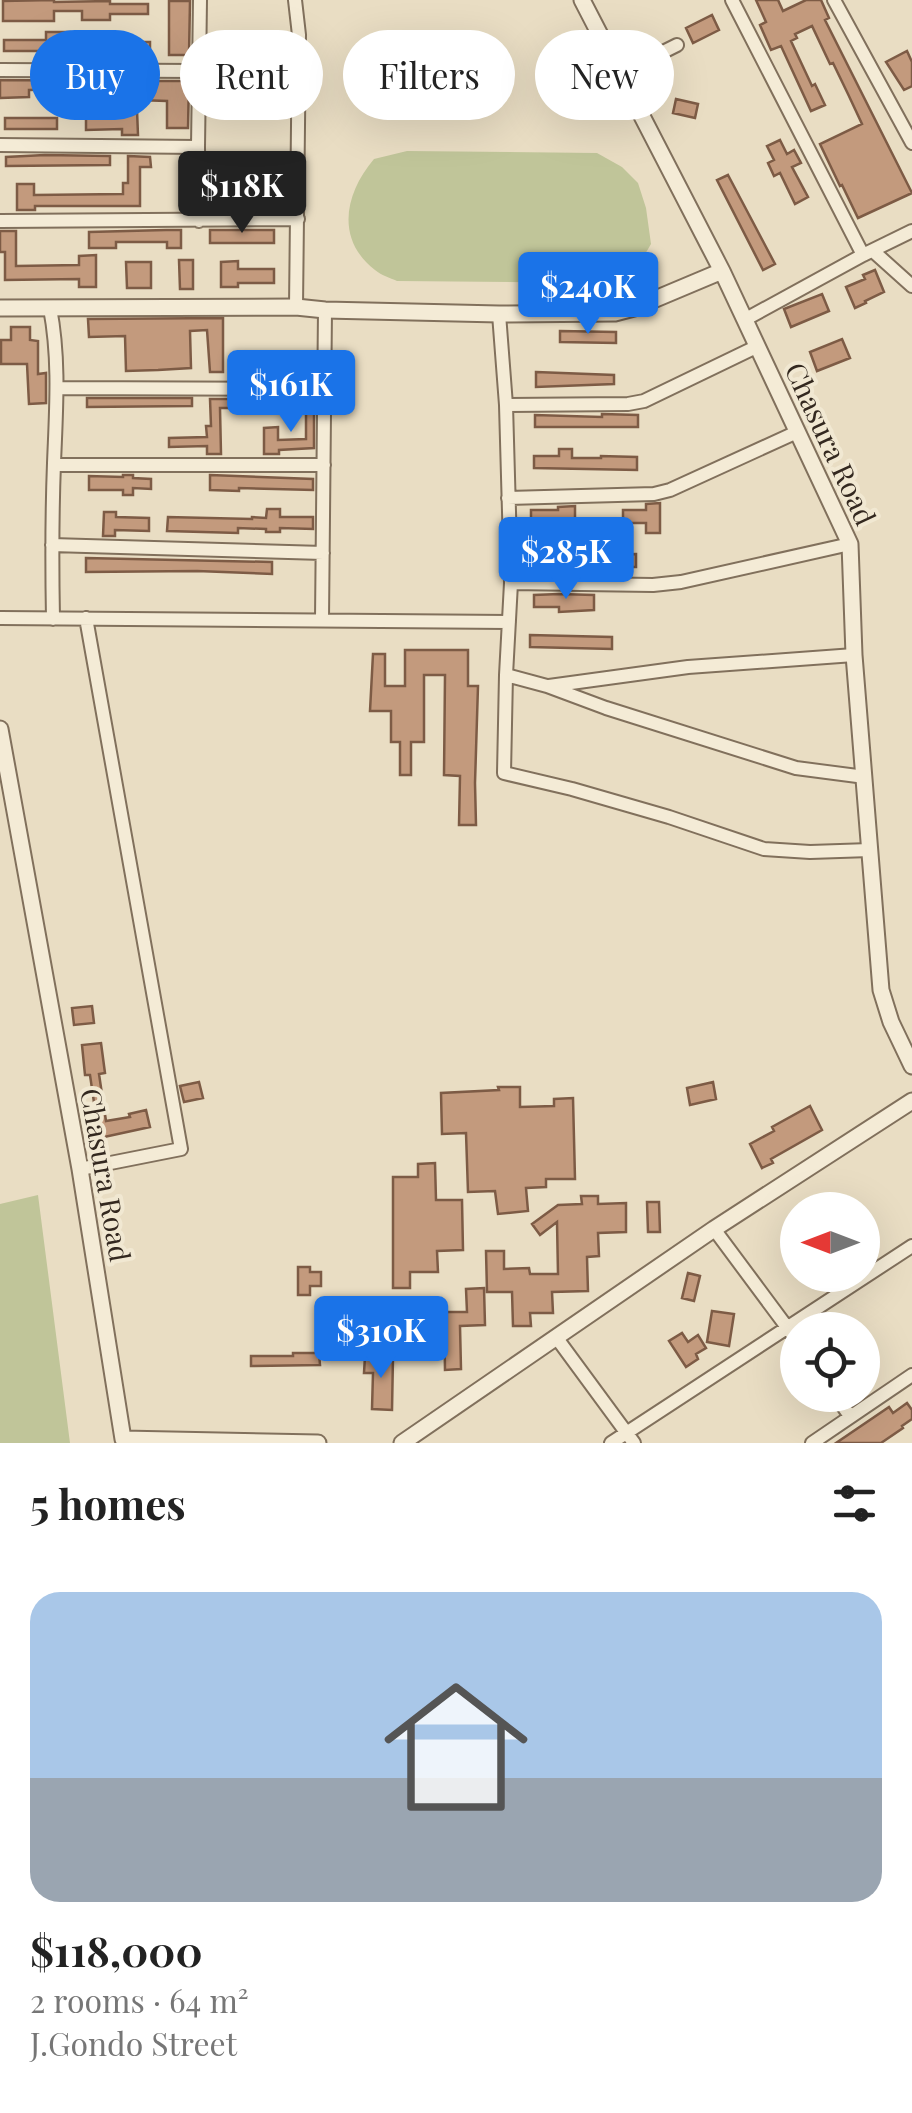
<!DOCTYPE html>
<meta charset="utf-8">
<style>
body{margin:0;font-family:"Playfair Display",serif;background:#f2f2f2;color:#222;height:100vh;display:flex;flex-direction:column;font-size:38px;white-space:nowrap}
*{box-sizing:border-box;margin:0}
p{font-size:32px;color:#767676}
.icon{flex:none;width:55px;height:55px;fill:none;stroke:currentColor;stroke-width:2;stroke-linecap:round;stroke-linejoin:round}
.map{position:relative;height:1443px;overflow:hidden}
.panel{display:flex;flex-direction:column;background:#fff;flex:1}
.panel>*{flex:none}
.banner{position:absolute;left:30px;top:30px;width:852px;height:90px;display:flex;gap:20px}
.needle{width:65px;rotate:270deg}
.tools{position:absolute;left:780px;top:1192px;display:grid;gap:20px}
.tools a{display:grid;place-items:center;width:100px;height:100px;border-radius:50%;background:#fff;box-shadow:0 10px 40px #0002;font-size:50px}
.price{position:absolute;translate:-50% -85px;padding:0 22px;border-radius:10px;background:#1a73e8;color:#fff;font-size:32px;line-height:65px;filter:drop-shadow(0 2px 5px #0008)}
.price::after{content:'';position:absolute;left:50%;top:60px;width:30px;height:22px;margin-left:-15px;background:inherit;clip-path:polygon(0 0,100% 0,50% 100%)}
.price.selected{background:#222;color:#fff}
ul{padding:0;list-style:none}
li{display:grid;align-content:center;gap:20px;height:530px;padding:0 30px}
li+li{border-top:2px solid #e0e0e0}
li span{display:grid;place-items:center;height:310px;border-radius:30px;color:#555}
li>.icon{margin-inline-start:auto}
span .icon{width:180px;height:180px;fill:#fffc;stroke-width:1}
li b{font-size:42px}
h2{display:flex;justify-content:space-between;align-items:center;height:120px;padding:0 30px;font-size:42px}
.tag{padding:0 35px;border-radius:45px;background:#fff;box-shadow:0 10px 40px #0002;font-size:35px;line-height:90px}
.tag.selected{background:#1a73e8;color:#fff}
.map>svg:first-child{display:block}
.green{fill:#c0c599}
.building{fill:#c39a7d;stroke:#7d5b45;stroke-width:2.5}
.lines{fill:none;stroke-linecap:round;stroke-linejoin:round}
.minor-casing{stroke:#81705c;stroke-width:16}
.tertiary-casing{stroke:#81705c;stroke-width:19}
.minor{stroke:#f4ebd6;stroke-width:12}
.tertiary{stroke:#f4ebd6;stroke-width:15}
.labels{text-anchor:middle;stroke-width:8;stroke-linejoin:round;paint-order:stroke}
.street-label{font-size:28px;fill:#33281f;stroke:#f1e8d2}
</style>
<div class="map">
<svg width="912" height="1443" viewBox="0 0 912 1443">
<rect width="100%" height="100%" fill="#e9ddc3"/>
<path class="green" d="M407 151 597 153 622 167 638 183 646 208 651 244 641 261 625 277 609 283 397 281C390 278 381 275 375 270 335 239 345 193 374 159Z
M38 1195 70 1443H0V1204Z"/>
<path class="building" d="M54 0V2L110 1V4H148V14H110V20H82V11H54V21H3V1Z
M756 0H778L783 11 806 0H821L829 18 825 20 912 193 858 218 842 185 840 186 820 144 862 124 848 94 833 63 830 64 812 26 795 34 797 38 791 41 812 86 815 84 825 105 811 111 781 46 771 50 760 25 766 22Z
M169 1H190L189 55H169Z
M712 15 719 30 693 43 686 28Z
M46 32H70V42H150V51L70 53V57H46V51H4V40H46Z
M907 51 912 62V86L904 90 886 62Z
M0 80 113 81V110H137L138 135H122V129L86 130V102H80V89L29 90V97L0 98Z
M138 81H189L188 128H167V101L138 100Z
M676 99 698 104 695 118 673 113Z
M5 118H57V129H5Z
M780 140 787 154 794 150 801 163 792 167 808 197 795 204 780 173 774 176 768 163 774 160 767 146Z
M45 155 110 156V165L6 166V157Z
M128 156 150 157 151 167H140V206H35V210H17V184H34V195L123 194V183H128Z
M728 175 775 264 763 270 717 180Z
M166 230H181V248H167V242H116V248H89V232Z
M210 230H274V243H210Z
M0 231H16V266L79 265V256L96 255V287H79V279L5 280V252H0Z
M179 260H193V289H180Z
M238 261V269H274V283H238V287H221V262Z
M126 262H151V288H127Z
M875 270 884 292 865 301 866 303 855 308 846 287 865 279 863 275Z
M822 294 829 311 791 327 784 309Z
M223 318V372H210L207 330 190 331 191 368 158 370 126 371 125 336 89 337 88 319Z
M11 327H30V340L38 341V374L46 373V403L29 404 27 364H1V340H11Z
M560 331 616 332V343L560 342Z
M842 339 850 358 817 371 810 352Z
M536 372 614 375V384L536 387Z
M87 398H192V406L87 407Z
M210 399H233V408H220L221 454H207V446L169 447V438L207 437 206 426H211Z
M306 399H314V448L279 450V454H264V428L278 427V440L306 439Z
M602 414 638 415V427H535V415L602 417Z
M559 449H572V458H601V456L637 457V470L534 468V456H559Z
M123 475H133V478L151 479V489L133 488V495H123V490H89V476L123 477Z
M210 475 313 479V490L239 488V491L210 490Z
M660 503V533H646V523H623V510H646V504Z
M575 506V536H549V554H581V545H595V555L636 554V567L531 566V510H558V507Z
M267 509H280V517H313V529L280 528V532H266V529L238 528V533L167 531 168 517 252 519V517L266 518Z
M104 512H116V517L149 518V531L115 530V536H103Z
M86 558 272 562V574L197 571 86 572Z
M559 594 594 595V610L559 612V607H534V595Z
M530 635 612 637V649L530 647Z
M405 650H468V686H478L475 783 476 825H459L460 776 444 775 445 675H424V742H411V775H400V742H391V711H370L373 654H385V686H405Z
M92 1006 94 1023 74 1025 72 1008Z
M101 1043 105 1073 99 1074 106 1121 130 1117 129 1114 146 1110 150 1127 95 1139 93 1123H97L90 1075H85L82 1045Z
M199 1082 203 1098 184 1102 180 1086Z
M713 1082 716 1099 690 1105 687 1088Z
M498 1087H520V1107L554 1106V1099L573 1098 575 1179H546V1187L526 1188 528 1211 498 1214 495 1191 468 1192 466 1133 442 1134 441 1093 499 1090Z
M810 1106 822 1130 771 1159 773 1163 762 1168 750 1144 774 1131 772 1127Z
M435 1163 436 1200H462L463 1250 437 1251 438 1272H410V1288H393V1177H418V1164Z
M581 1196H598V1204L626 1203V1232L598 1233 599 1256 587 1257 588 1291 552 1292 553 1313H530L531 1326H513L512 1292H487L486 1251H504V1269L529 1268 530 1274H558L557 1222 540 1235 532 1224 558 1205 582 1204Z
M647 1202H659L660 1232H648Z
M298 1267H310V1272H321V1286H310V1295H298Z
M688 1273 700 1276 694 1301 682 1298Z
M484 1288 485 1325 460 1326 461 1369 445 1370 444 1312H467L466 1289Z
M712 1311 734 1314 729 1346 707 1342Z
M682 1333 688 1342 698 1335 706 1348 696 1354 698 1359 686 1367 669 1341Z
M293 1353H319L320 1365 251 1366V1356H293Z
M365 1356 393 1357 392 1410 372 1409 373 1373H364Z
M907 1403 912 1410V1419L902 1426 903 1428 881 1443H836L889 1407 893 1413Z"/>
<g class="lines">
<defs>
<path id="minor" d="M295 0 299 35 296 307
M732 0 863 255
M834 0 912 143
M0 70 198 71
M619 74 677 45
M0 145 198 147 200 0
M198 147 199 221
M0 221 298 219
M873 251 912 286
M50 308C60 360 56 411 54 463 52 515 52 567 53 619
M499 314 506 405 511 583 506 675 547 686 606 708 796 768 865 777
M746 319 863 255 912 231
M57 388 324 389
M506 405 628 404 644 401 758 346
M54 465H324
M508 498 654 494 670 490 797 432
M52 545 323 553
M511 583 653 585 681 582 850 544
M0 618 509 622
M322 620 325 310
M506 675 504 773 572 789 669 817 764 849 810 852 870 850
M549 686 688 667 854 655
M80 1169 181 1149 86 618
M714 1229 798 1342
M556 1337 634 1443
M835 1395 850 1416
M611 1443 912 1246
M812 1443 912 1375"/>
<path id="tertiary" d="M582 0 722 271 850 544 854 655 881 990 891 1022 912 1066
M0 308 296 307 325 310 499 314 615 313 634 308 722 271
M0 729 80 1169 123 1439 318 1443
M402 1443 714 1229 912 1101"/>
</defs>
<use href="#minor" class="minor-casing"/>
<use href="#tertiary" class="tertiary-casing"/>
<use href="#minor" class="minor"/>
<use href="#tertiary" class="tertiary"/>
</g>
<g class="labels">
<g class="street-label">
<text transform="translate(830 444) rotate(65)" y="10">Chasura Road</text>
<text transform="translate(105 1175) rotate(80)" y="10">Chasura Road</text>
</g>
</g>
</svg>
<div class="tools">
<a><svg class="needle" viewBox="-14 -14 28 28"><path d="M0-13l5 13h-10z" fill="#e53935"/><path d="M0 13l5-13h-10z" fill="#767676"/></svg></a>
<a><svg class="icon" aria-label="locate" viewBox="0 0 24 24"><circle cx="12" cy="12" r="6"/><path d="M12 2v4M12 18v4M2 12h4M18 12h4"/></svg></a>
</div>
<b class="price selected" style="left:242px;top:236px">$118K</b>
<b class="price" style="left:588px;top:337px">$240K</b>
<b class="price" style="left:291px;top:435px">$161K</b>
<b class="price" style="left:566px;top:602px">$285K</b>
<b class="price" style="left:381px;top:1381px">$310K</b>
<div class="banner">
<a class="tag selected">Buy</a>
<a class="tag">Rent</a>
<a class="tag">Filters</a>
<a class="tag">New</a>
</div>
</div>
<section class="panel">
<h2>5 homes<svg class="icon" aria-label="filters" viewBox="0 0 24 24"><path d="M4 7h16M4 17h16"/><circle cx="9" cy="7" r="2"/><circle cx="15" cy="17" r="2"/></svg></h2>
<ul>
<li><span style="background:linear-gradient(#a9c7e8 60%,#9aa5b1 0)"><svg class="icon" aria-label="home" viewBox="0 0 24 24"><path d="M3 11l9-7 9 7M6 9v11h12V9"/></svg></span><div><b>$118,000</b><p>2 rooms · 64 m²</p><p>J.Gondo Street</p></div></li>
</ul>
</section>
